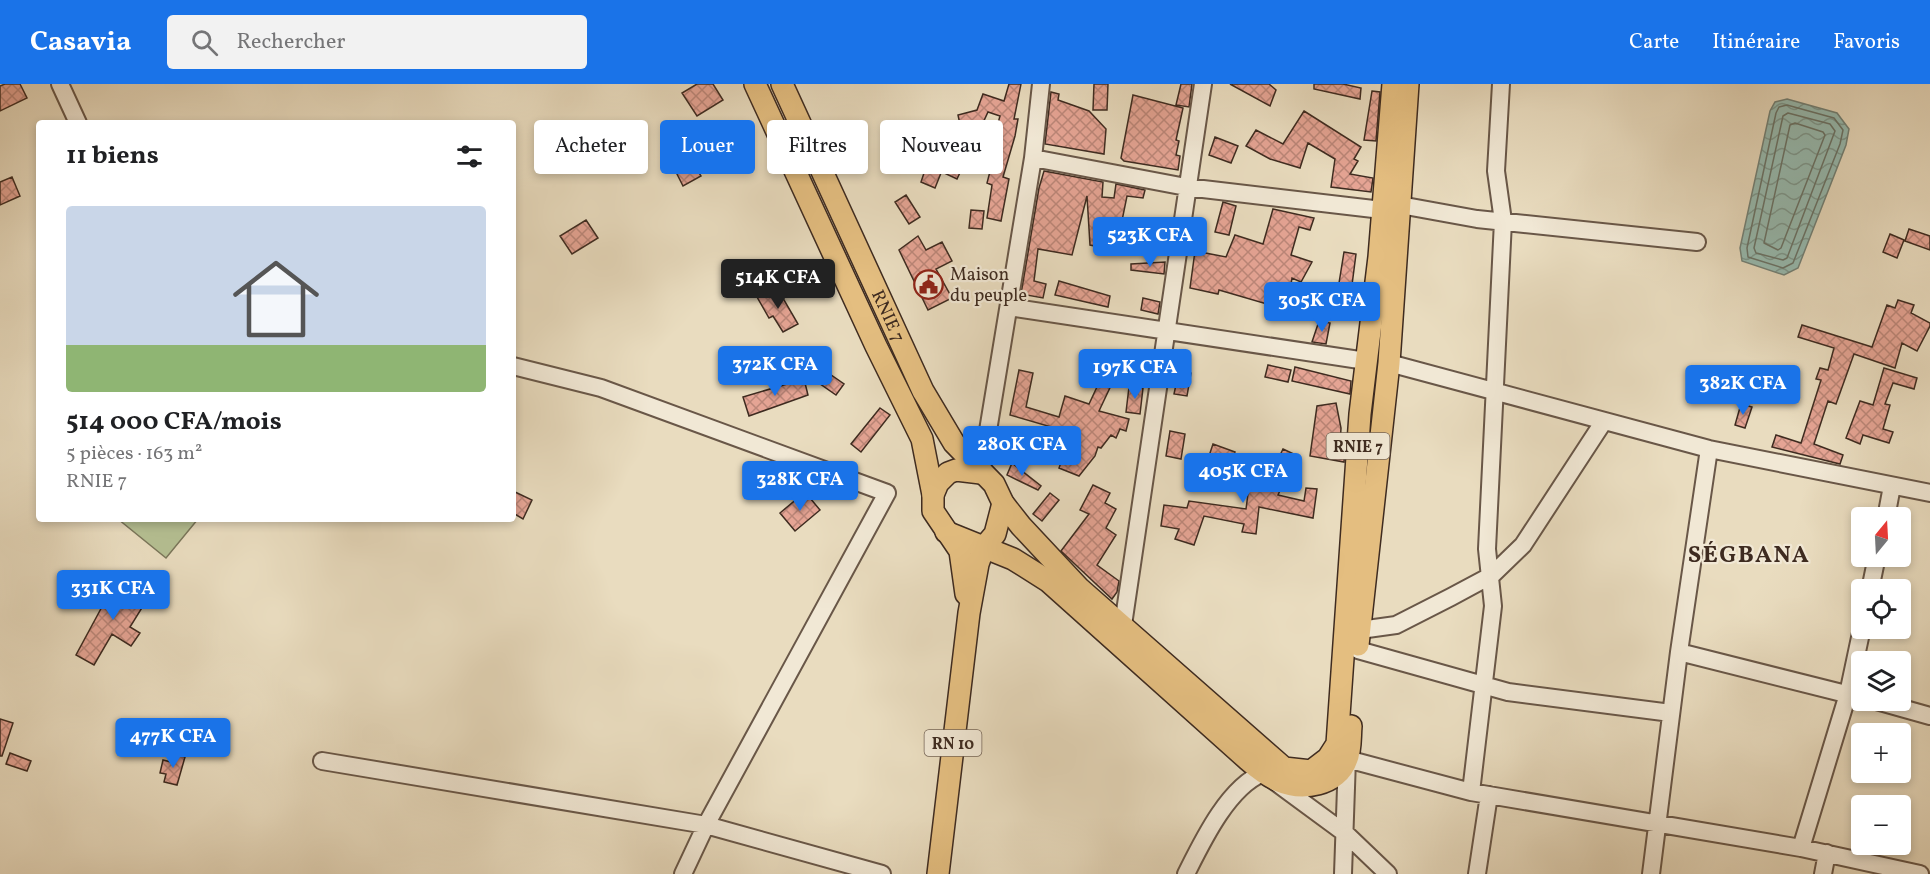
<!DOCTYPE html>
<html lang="fr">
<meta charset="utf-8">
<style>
body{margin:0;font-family:Vollkorn,serif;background:#f2f2f2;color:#202124;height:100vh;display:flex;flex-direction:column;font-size:22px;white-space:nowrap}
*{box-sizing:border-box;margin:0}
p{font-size:20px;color:#757577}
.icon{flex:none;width:33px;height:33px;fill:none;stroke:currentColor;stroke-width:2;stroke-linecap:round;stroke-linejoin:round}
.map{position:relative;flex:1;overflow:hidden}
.sheet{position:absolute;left:36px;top:36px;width:480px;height:402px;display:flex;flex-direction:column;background:#fff;border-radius:6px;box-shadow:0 3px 9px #0003}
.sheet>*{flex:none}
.banner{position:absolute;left:534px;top:36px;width:570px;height:54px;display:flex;gap:12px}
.needle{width:39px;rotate:18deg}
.controls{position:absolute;left:1851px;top:423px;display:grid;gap:12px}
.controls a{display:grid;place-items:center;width:60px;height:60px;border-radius:6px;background:#fff;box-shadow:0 3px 9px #0003;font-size:30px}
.price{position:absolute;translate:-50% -51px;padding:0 14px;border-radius:6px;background:#1a73e8;color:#fff;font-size:20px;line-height:39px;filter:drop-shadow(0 2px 3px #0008)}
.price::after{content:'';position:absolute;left:50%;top:36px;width:18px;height:14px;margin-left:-9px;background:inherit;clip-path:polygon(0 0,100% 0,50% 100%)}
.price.selected{background:#222;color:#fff}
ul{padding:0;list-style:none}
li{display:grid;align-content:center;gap:12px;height:318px;padding:0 30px}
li+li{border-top:2px solid #e0e0e0}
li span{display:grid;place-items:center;height:186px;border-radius:6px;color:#555}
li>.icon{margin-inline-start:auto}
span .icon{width:108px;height:108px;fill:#fffc;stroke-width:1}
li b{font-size:26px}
h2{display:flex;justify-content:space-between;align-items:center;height:72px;padding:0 30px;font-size:26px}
.tag{padding:0 21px;border-radius:6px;background:#fff;box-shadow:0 3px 9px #0003;font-size:21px;line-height:54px}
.tag.selected{background:#1a73e8;color:#fff}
header{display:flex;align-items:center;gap:36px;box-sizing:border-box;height:84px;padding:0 30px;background:#1a73e8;color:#fff}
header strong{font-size:28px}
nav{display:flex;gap:33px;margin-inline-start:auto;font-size:21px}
.search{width:420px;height:54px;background:#f2f2f2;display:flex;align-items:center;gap:15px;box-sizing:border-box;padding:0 21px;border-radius:6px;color:#757577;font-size:22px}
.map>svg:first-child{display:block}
.pitch{fill:#b5c093;stroke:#7a765a;stroke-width:1.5}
.water{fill:url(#water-waves);stroke:#738278;stroke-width:1.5}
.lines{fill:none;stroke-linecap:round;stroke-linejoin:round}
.shore{stroke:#6a7469;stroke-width:1.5}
.building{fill:url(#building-cross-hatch);stroke:#3e2b20;stroke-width:1.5}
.minor-casing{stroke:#695748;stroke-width:20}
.major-casing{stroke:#3e2b20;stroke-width:24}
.minor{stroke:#f1e8d5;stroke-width:16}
.major{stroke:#e4be80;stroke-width:21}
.labels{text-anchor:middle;stroke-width:4.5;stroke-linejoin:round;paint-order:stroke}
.shield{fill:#f1e8d5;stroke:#746456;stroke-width:1.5}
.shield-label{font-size:16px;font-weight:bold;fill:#3e2b20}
.poi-label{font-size:18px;fill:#3e2b20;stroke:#f1e8d5;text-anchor:start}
.street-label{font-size:18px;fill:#3e2b20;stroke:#f1e8d5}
.district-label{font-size:24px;font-weight:bold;letter-spacing:1.5px;fill:#3e2b20;stroke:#f1e8d5}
</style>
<header>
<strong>Casavia</strong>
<div class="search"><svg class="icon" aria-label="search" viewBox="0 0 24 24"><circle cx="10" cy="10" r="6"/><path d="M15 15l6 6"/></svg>Rechercher</div>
<nav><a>Carte</a><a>Itinéraire</a><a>Favoris</a></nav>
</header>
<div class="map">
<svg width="1930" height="790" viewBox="0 0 1930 790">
<defs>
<pattern id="water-waves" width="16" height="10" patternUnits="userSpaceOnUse" patternTransform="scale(1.5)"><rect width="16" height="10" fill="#97bcb2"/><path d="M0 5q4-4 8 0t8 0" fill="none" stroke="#7d9990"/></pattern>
<pattern id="building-cross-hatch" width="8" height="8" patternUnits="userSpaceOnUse" patternTransform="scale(1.5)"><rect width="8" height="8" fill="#e5a494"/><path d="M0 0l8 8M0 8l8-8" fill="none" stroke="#bb8678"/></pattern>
</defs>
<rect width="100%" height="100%" fill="#e9dcbf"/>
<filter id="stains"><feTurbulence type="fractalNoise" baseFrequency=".00333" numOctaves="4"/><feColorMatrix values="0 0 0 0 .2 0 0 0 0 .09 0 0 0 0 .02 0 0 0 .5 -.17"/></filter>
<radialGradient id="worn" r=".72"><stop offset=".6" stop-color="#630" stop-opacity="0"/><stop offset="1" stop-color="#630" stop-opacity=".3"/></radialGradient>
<path class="pitch" d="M118 435H198L166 474Z"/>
<path class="water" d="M1787 15 1837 29 1849 45 1846 61 1798 184 1784 191 1742 177 1740 164 1770 27 1775 18Z"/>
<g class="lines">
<path class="shore" d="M1787 21 1834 34 1843 46 1840 60 1793 179 1783 184 1748 173 1747 164 1776 29 1779 23Z
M1788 29 1830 40 1835 47 1787 174 1783 176 1756 169 1754 164 1783 32Z
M1795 39 1823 48 1825 51 1781 164 1778 166 1764 159 1790 41Z"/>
</g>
<path class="building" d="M5 0H20L27 14 0 27V2Z
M697 0H713L723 16 697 32 682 9Z
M1009 0H1021L1014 35H1018L1015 52 1003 93 1009 95 1001 137 987 134 992 101 987 99 1000 49 995 50 1000 32 988 28 957 95 944 89 962 50 958 31 977 26 983 10 1004 17Z
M1094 0H1108L1107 26H1093Z
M1181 0H1192L1189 23 1176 21Z
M1230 0H1269L1276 6 1270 22Z
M1314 0H1343L1361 4 1360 15 1314 5Z
M1372 7 1380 8 1376 57 1364 56Z
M1051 8 1059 10 1058 16 1089 27 1106 45 1104 70 1045 60Z
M1133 11 1183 24 1176 56 1179 57 1176 71 1180 72 1178 86 1124 77 1121 74Z
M1304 27 1361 63 1354 75 1358 77 1350 90 1373 94 1371 108 1331 103 1335 75 1308 59 1300 84 1270 75 1246 62 1256 46 1283 60Z
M1215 53 1238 62 1231 79 1209 71Z
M692 77 701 92 683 102 675 86Z
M926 83 941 89 935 104 921 98Z
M1044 87 1103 98 1102 113 1114 114 1116 100 1145 106 1143 114 1127 112 1117 161 1112 160 1111 165 1090 161 1087 112 1072 171 1038 165 1034 197 1046 200 1043 214 1021 210 1039 104Z
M12 93 20 112 0 121V98Z
M906 111 920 133 909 140 895 118Z
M1223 118 1236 122 1229 151 1215 148Z
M1273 125 1314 134 1310 146 1299 143 1291 171 1312 178 1301 198 1292 194 1287 226 1219 206 1218 210 1190 204 1195 167 1226 173 1235 151 1263 160Z
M971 126 984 127 982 145 969 144Z
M586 136 598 154 572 170 560 152Z
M1909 145 1930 152V166L1905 157Z
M1890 150 1904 156 1897 174 1883 168Z
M918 152 926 166 942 158 952 177 936 185 952 214 928 226 899 166Z
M1344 168 1356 170 1352 201 1339 199Z
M1165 178 1164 190 1131 186V180Z
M1059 197 1110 212 1108 223 1055 211Z
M773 204 777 211 780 209 798 240 783 248 773 232 769 234 757 213Z
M1143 214 1160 218 1158 230 1141 226Z
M1898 216 1914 221 1911 229 1930 239V242L1917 267 1902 259 1895 284 1854 270 1836 320 1828 317 1814 360 1843 371 1840 380 1772 363 1776 351 1801 359 1821 296 1816 295 1820 284 1828 286 1834 264 1798 253 1802 241 1872 263 1887 221 1895 224Z
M1319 237 1330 239 1326 260 1312 258Z
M1268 281 1291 286 1288 298 1265 293Z
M1295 283 1351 297 1350 310 1292 297Z
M1884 284 1917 294 1914 305 1893 299 1885 320 1890 321 1883 345 1893 348 1889 359 1863 351 1860 360 1846 354 1860 317 1873 321Z
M824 286 844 300 836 311 816 297Z
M1019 286 1033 289 1026 323 1059 333 1065 312 1089 320 1104 288 1115 293 1099 327 1129 335 1126 347 1120 345 1116 354 1111 351 1101 364 1098 363 1095 372 1079 392 1059 384 1072 349 1010 331Z
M1179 287 1191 289 1187 312 1174 310Z
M804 295 808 311 749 332 743 313Z
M1129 303 1143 304 1140 330 1126 328Z
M1336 319 1341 344 1340 361 1345 362 1344 378 1310 372 1317 322Z
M1741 320 1752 323 1745 344 1735 341Z
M880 324 890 331 861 368 851 360Z
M1170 347 1185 350 1181 375 1166 372Z
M1213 360 1235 368 1231 380 1209 372Z
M1283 365 1296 371 1278 411 1304 417 1306 404 1317 405 1313 434 1259 423 1256 450 1242 448 1244 440 1204 432 1194 461 1175 455 1179 445 1161 442 1164 421 1187 424 1189 417 1246 425 1249 402 1234 396 1238 386 1268 397Z
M1012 379 1041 402 1038 406 1007 391Z
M1093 401 1110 409 1105 419 1116 425 1106 444 1116 451 1097 481 1119 497 1117 508 1112 515 1061 467 1089 430 1080 426Z
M513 407 532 416 523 435 513 429Z
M805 408 820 426 795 447 780 429Z
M1050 409 1059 416 1042 437 1033 430Z
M117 495 148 514 130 543 140 549 131 562 112 550 94 581 76 571Z
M0 635 13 639 2 672H0Z
M10 669 31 677 27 687 6 680Z
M173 670 185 673 177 701 164 698 166 690 160 689 163 676 171 678Z"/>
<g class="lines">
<defs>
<path id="minor" d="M60 0 78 39
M1033 74 1186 103 1382 126
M1400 121 1477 135 1697 158
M1009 223 1366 277
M1389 279 1709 365 1930 409
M513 282 601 304 887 409 706 741 683 790
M981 389 1033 74 1041 0
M1886 434 1892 402
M1870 506 1877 472
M1123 541 1203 0
M1360 546 1396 541 1451 513 1492 491 1523 461 1604 337
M1358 566 1508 608 1671 629
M1679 568 1862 614
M1873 616 1930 632
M322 677 706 741 882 790
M1471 708 1493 522 1487 465 1503 137 1496 87 1501 0
M1341 745 1388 790
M1801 764 1848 610 1862 544
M1186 790C1202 758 1228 703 1263 689L1346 750
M1343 790 1347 675 1471 708 1801 764 1920 790
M1477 790 1489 711
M1651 790 1679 568 1709 365
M1823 790 1827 769"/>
<g id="major">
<path d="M755 0 876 262 922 355 933 411"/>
<path id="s1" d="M782 0 923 307 954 359 994 400 1003 419 1021 442 1079 504 1284 684 1311 687 1328 674 1337 660 1360 330 1379 173 1393 0"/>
<path d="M946 448 1013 475 1048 497 1248 676C1257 684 1267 692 1279 697 1302 707 1338 702 1347 675 1351 666 1350 653 1351 642"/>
<path d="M966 510 960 467 933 427V411L938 399 948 389 956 386 981 389"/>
<path d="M1358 561 1389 279 1408 0"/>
<path d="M938 790 969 529 978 480 984 463 995 450 1003 419"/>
</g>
</defs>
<use href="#minor" class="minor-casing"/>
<use href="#major" class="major-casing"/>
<use href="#minor" class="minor"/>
<use href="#major" class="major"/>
</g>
<defs>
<symbol id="civic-ring" viewBox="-11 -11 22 22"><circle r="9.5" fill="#f1e8d5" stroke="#8f2418" stroke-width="1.5"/><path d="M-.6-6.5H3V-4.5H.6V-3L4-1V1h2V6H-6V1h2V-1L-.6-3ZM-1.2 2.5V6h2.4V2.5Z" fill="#8f2418"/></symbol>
</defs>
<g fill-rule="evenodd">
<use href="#civic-ring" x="912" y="184" width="33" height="33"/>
</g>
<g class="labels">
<g class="shield">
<rect x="1326.5" y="349" width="63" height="26" rx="4.5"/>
<rect x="924.5" y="646" width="57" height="26" rx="4.5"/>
</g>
<g class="shield-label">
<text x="1358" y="368">RNIE 7</text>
<text x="953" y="665">RN 10</text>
</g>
<g class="poi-label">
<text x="950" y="196">Maison<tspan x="950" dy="21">du peuple</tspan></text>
</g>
<g class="street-label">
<text dy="6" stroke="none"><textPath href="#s1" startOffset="255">RNIE 7</textPath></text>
</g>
<g class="district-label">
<text x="1749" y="478">SÉGBANA</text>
</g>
</g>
<rect width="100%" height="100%" filter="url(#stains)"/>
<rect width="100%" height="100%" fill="url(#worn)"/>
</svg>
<div class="controls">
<a><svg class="needle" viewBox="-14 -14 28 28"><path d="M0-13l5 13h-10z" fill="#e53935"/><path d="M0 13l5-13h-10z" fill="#757577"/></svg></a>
<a><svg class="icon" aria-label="locate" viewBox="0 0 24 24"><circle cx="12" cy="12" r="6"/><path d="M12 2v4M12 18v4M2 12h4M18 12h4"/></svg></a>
<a><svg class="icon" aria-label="layers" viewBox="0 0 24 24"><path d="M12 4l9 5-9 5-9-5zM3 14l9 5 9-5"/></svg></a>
<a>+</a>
<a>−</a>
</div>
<b class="price" style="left:1150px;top:184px">523K CFA</b>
<b class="price selected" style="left:778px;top:226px">514K CFA</b>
<b class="price" style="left:1322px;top:249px">305K CFA</b>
<b class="price" style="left:775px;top:313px">372K CFA</b>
<b class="price" style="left:1135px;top:316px">197K CFA</b>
<b class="price" style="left:1743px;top:332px">382K CFA</b>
<b class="price" style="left:1022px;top:393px">280K CFA</b>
<b class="price" style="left:1243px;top:420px">405K CFA</b>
<b class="price" style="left:800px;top:428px">328K CFA</b>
<b class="price" style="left:113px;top:537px">331K CFA</b>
<b class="price" style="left:173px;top:685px">477K CFA</b>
<div class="banner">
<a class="tag">Acheter</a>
<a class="tag selected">Louer</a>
<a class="tag">Filtres</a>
<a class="tag">Nouveau</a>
</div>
<section class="sheet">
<h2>11 biens<svg class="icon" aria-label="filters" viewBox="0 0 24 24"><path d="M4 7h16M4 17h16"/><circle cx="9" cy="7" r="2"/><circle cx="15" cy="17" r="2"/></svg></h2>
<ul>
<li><span style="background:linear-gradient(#c9d6e8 75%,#8fb573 0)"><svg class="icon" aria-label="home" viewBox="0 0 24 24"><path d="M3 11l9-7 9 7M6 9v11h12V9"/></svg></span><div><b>514 000 CFA/mois</b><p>5 pièces · 163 m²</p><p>RNIE 7</p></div></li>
</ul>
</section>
</div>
